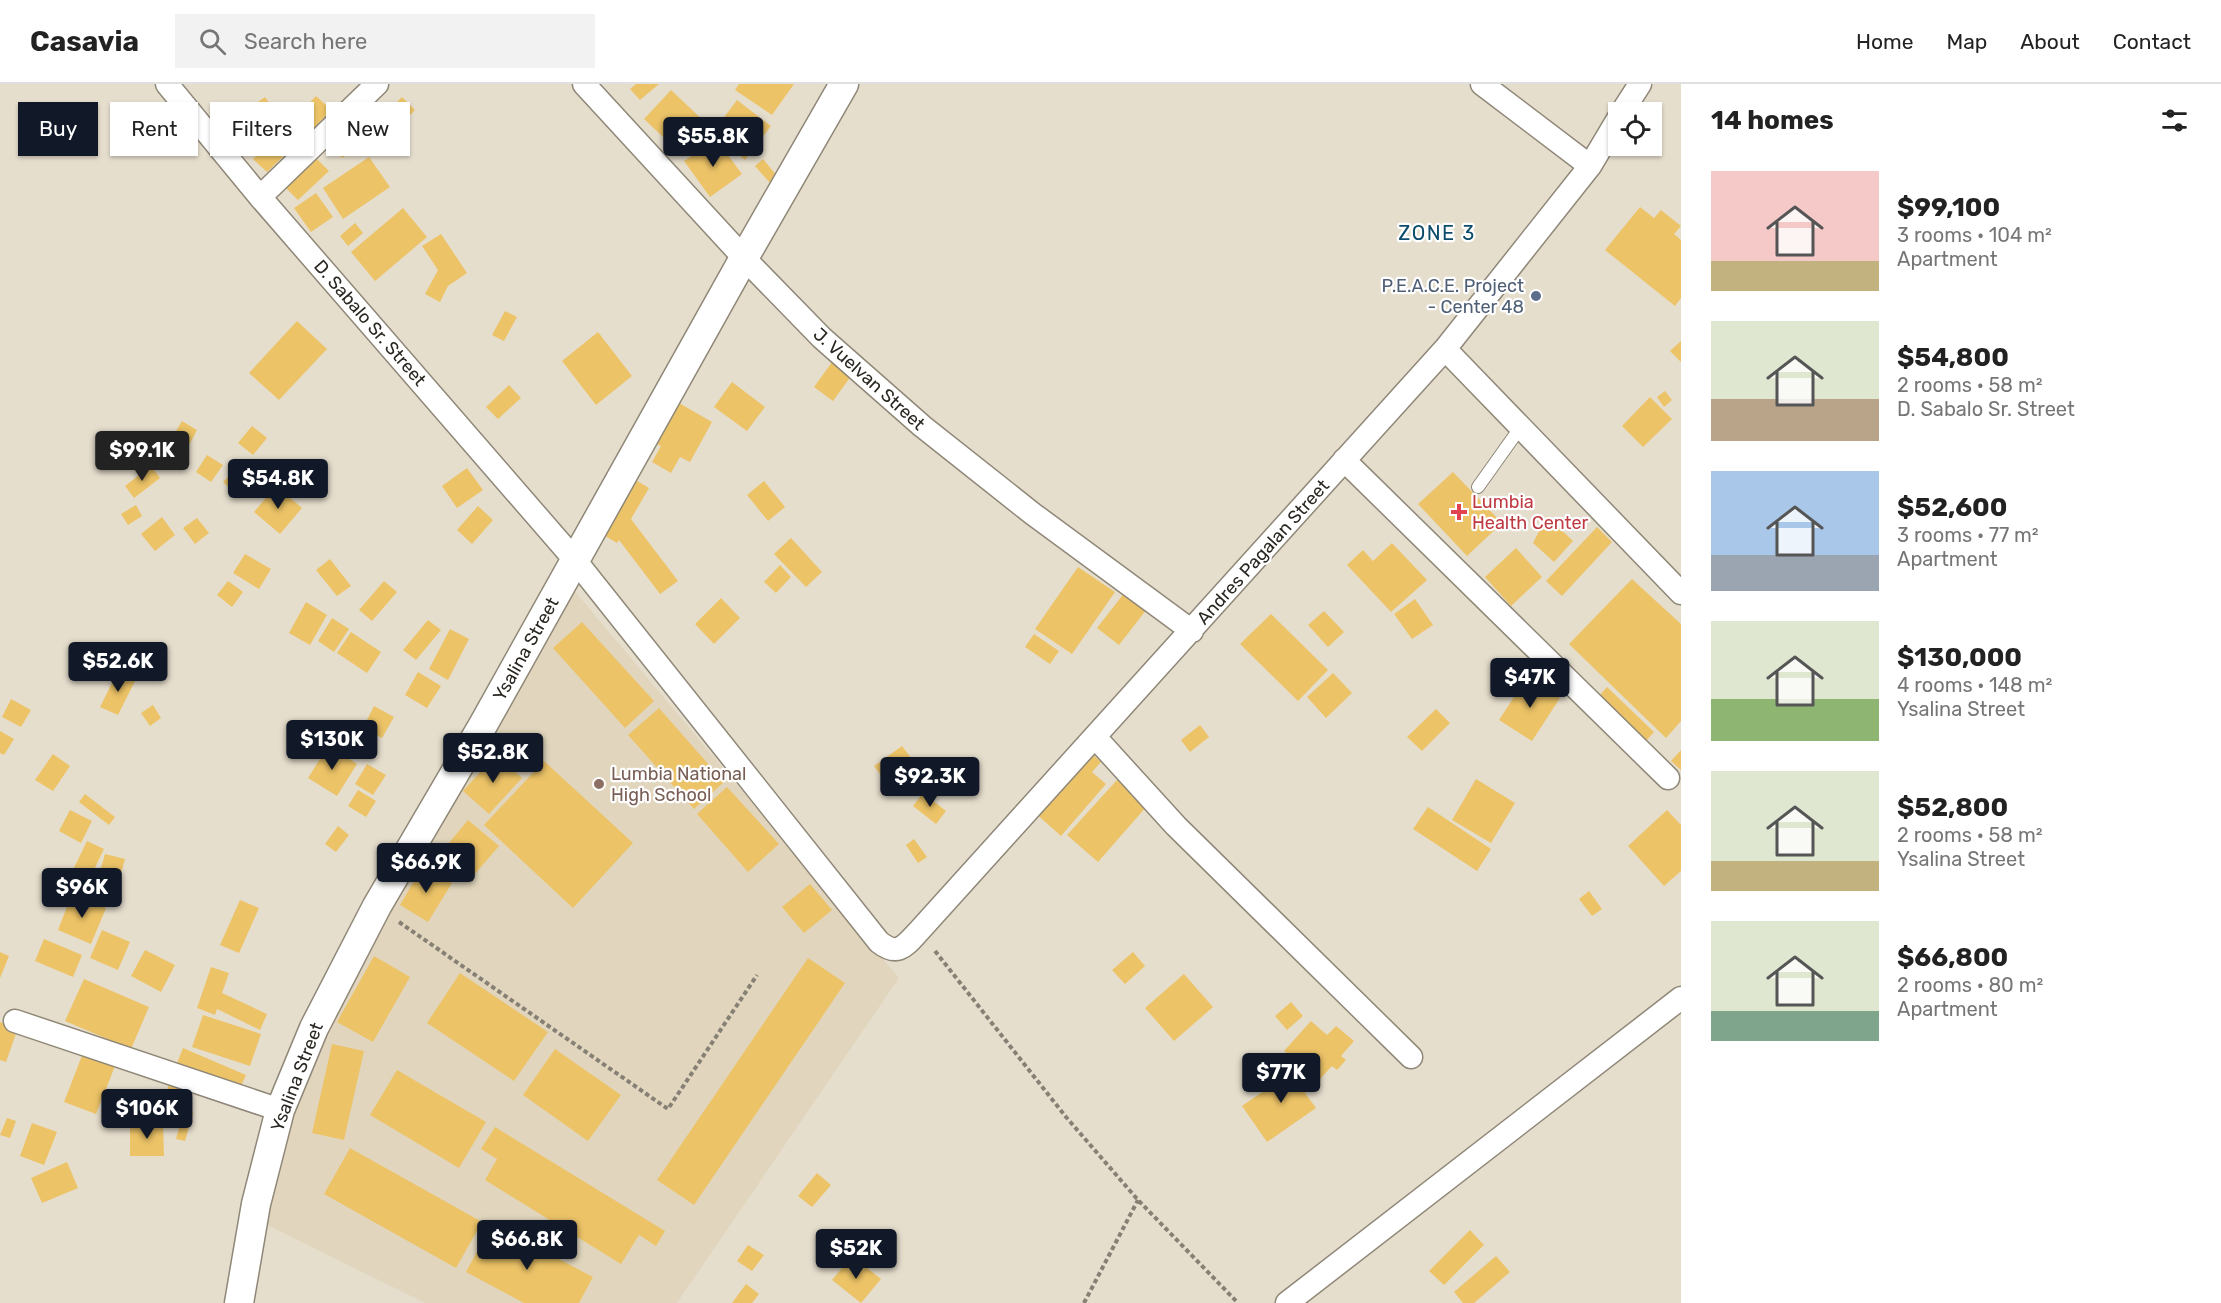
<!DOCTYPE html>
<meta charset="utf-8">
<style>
body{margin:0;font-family:Rubik,sans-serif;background:#f2f2f2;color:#222;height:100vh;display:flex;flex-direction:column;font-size:22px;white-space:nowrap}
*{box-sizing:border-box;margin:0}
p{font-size:20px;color:#767676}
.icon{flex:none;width:33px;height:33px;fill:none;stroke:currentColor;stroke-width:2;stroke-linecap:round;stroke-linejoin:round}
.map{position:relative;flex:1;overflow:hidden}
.panel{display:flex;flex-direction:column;background:#fff;width:540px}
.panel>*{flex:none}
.guide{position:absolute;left:18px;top:18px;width:570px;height:54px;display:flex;gap:12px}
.tools{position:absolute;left:1608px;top:18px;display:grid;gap:12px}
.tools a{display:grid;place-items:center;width:54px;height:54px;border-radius:0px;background:#fff;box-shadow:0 2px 4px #0004;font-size:30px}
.price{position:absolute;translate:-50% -51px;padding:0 14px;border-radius:6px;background:#111827;color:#fff;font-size:20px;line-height:39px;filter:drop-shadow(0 2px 3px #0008)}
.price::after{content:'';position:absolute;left:50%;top:36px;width:18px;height:14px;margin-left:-9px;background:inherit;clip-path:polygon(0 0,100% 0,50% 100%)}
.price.current{background:#222;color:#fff}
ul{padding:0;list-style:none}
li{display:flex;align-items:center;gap:18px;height:150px;padding:0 30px}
li span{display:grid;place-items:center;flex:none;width:168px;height:120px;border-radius:0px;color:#555}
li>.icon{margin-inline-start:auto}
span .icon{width:72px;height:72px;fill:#fffc;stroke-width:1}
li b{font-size:26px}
h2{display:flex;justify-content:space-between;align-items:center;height:72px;padding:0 30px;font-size:26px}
.pill{padding:0 21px;border-radius:0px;background:#fff;box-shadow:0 2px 4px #0004;font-size:21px;line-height:54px}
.pill.current{background:#111827;color:#fff}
header{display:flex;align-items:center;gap:36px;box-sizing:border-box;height:84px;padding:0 30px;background:#fff;border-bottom:2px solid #e0e0e0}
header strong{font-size:28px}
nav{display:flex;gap:33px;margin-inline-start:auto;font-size:21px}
.search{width:420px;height:54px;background:#f2f2f2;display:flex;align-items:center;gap:15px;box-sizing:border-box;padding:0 21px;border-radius:0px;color:#767676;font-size:22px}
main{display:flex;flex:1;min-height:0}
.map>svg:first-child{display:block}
.built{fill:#e1d6bd}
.building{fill:#ecc367}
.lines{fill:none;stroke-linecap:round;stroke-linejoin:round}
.service-casing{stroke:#8f8777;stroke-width:14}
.minor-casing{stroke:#8f8777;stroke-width:25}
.tertiary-casing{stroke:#8f8777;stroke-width:31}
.path{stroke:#868075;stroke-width:4;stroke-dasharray:4.5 3;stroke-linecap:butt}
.service{stroke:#fff;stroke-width:12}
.minor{stroke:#fff;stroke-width:22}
.tertiary{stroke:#fff;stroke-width:28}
.service-dot{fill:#5c6f8a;stroke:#fff;stroke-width:2}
.health-dot{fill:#e0444e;stroke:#fff;stroke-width:2}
.education-dot{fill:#8d6e63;stroke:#fff;stroke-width:2}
.labels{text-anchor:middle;stroke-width:4.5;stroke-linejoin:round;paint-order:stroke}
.service-label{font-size:18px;fill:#4e5e75;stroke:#fff;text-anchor:end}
.street-label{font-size:18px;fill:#2a2721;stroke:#fff}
.health-label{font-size:18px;fill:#be3a42;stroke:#fff;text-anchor:start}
.education-label{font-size:18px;fill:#785e54;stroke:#fff;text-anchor:start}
.neighbourhood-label{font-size:20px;letter-spacing:1.5px;fill:#0e4c6c;stroke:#fff}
</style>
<header>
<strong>Casavia</strong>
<div class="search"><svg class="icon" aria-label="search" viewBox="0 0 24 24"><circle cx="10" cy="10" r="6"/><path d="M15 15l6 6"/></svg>Search here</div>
<nav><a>Home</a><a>Map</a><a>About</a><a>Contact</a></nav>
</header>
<main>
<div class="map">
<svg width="1681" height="1219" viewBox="0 0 1681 1219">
<rect width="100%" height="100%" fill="#e6decd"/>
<path class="built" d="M573 505 899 894 677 1219H425L263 1139 315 958Z"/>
<path class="building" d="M636 0H659L640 16 630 5Z
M739 0H794L772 31 735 6Z
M671 6 708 41 680 69 644 35Z
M316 12 331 26 305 53 291 38Z
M265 13 283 38 252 60 234 35Z
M402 13 415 26 395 47 381 34Z
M737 16 771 42 745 76 713 48Z
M276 51 291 65 267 88 253 75Z
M346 51 356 64 342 74 332 60Z
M716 55 742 90 710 113 684 77Z
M369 73 390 103 343 135 323 104Z
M317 75 329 87 298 116 286 104Z
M763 75 778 93 770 99 755 82Z
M316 109 333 133 311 148 294 124Z
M1640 123 1654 134 1661 126 1681 142 1674 150 1681 156V214L1675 222 1605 166Z
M403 124 427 153 375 197 351 168Z
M355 139 363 149 348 162 340 152Z
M441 150 467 189 448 202 440 218 425 210 438 186 422 162Z
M505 227 517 233 504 257 492 251Z
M297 237 327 265 279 316 249 289Z
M598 248 632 292 596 321 562 277Z
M1681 257V278L1670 267Z
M835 274 854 288 833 317 814 303Z
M732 298 765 323 747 347 714 323Z
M509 301 521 314 498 335 486 323Z
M1665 307 1672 316 1664 323 1657 313Z
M1650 313 1672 335 1643 363 1622 342Z
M672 315 712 338 690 378 680 373 671 389 652 378 661 362 649 356Z
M182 337 197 346 188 363 172 354Z
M252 342 267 354 253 371 238 359Z
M207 371 223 381 211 398 196 388Z
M246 375 260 389 237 411 223 398Z
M151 382 160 394 134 414 125 402Z
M467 384 483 406 457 424 442 402Z
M1453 388 1502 439 1467 472 1418 420Z
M627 391 649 404 631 435 678 497 660 510 619 456 617 459 595 446Z
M764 397 785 423 768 437 747 411Z
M276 402 302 424 280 450 254 428Z
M136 421 142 432 128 441 121 430Z
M478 422 493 436 472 460 457 446Z
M1547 432 1573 457 1554 478 1533 459Z
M162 433 175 451 155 467 141 450Z
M197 434 209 449 195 460 183 444Z
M1597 443 1612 458 1562 512 1546 497Z
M791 454 822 488 806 503 774 470Z
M1392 459 1427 496 1391 528 1347 481 1363 466 1373 477Z
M1516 464 1542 493 1511 522 1485 493Z
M245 470 271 485 259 505 233 489Z
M330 475 351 502 337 512 316 486Z
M780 481 791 493 776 509 764 498Z
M1078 483 1115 508 1072 570 1035 545Z
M1632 495 1681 540V637L1666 654 1569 560Z
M228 497 243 508 232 523 217 511Z
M384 497 397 508 372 537 359 526Z
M1125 508 1147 525 1119 561 1097 544Z
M721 514 740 534 714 560 695 540Z
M1415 515 1433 541 1412 555 1394 530Z
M306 518 327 531 310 561 289 549Z
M1324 527 1344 548 1328 563 1308 541Z
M1271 530 1328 586 1298 617 1240 560Z
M332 534 349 545 334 568 318 557Z
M428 536 441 546 416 576 403 566Z
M582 538 654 617 625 644 553 564Z
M450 545 469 555 448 596 429 585Z
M351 548 381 568 367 589 337 569Z
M1034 550 1059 567 1050 580 1025 563Z
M118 587 136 595 118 631 100 623Z
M418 588 441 602 427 624 405 611Z
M1333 589 1352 609 1326 634 1307 613Z
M1528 592 1560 614 1532 657 1499 636Z
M1607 603 1654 648 1646 657 1599 612Z
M11 615 31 626 21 643 2 633Z
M153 621 161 634 150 642 141 629Z
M374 622 394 633 382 654 363 644Z
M659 624 724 698 694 725 628 651Z
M1436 625 1450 639 1422 667 1407 653Z
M1200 641 1209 653 1190 668 1181 656Z
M0 647 14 655 4 671 0 669Z
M328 662 357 680 337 712 308 694Z
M902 662 921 687 893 707 874 682Z
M1086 665 1101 678 1092 688 1106 700 1061 752 1033 727Z
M1681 666V686L1671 677Z
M53 670 70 682 53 707 35 696Z
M496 671 522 694 489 730 463 707Z
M544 677 633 759 573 824 484 741Z
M367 680 386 691 373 711 355 700Z
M1476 695 1515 719 1491 759 1452 736Z
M1117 696 1147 722 1098 778 1067 751Z
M727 703 779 760 748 788 697 730Z
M358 706 376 717 366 733 348 722Z
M923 709 946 727 936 740 913 722Z
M85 710 115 733 109 741 79 718Z
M1428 723 1491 765 1477 787 1413 745Z
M70 726 92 737 81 759 59 747Z
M1667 726 1681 741V787L1664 802 1628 762Z
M468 736 499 762 474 791 444 765Z
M338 742 349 751 336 768 325 760Z
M914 755 927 773 918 779 906 761Z
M87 757 104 765 88 798 71 790Z
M105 770 125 775 118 800 98 794Z
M423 782 452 799 428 838 400 821Z
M810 800 832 826 804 849 782 823Z
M1589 807 1602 825 1592 832 1579 815Z
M72 810 106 824 91 860 58 846Z
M240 816 259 824 239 869 220 861Z
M102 846 130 858 118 886 90 874Z
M44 855 82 871 73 893 35 877Z
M145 866 175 881 161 908 131 892Z
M0 868 9 872 0 894Z
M1133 868 1145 882 1125 900 1112 886Z
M374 872 410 893 373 958 337 938Z
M808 874 845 899 694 1121 657 1096Z
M211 883 229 889 222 909 267 930 260 946 217 925 215 931 197 924Z
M460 889 548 948 514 997 427 939Z
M1184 890 1213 923 1174 957 1145 924Z
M84 895 149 923 131 965 65 937Z
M1291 918 1303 932 1287 946 1275 932Z
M203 931 261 950 250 982 192 963Z
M1311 937 1327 951 1336 942 1354 957 1341 972 1346 976 1337 986 1332 982 1320 995 1284 967Z
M0 938 18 944 6 978 0 976Z
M332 960 364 967 344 1056 312 1049Z
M85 964 117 977 96 1030 64 1018Z
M183 964 246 991 237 1011 175 984Z
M555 965 621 1011 588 1057 523 1011Z
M1300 982 1314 1003 1305 1009 1316 1024 1267 1058 1242 1022Z
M397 986 486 1038 459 1084 370 1031Z
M170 998 192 1007 185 1025 193 1028 185 1057 176 1055 182 1033 160 1025Z
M7 1034 16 1037 10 1054 0 1051Z
M32 1039 57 1048 44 1081 20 1072Z
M130 1040H163L164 1072H130Z
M495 1043 665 1147 656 1162 639 1151 621 1180 485 1096 497 1075 481 1065Z
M350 1064 482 1138 456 1184 324 1110Z
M67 1078 78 1104 42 1119 31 1094Z
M817 1089 831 1101 812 1123 798 1112Z
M492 1140 593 1193 579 1219H524L466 1188Z
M1470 1146 1484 1161 1444 1201 1429 1187Z
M748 1161 764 1171 752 1187 737 1177Z
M852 1172 881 1195 861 1219 832 1196Z
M1496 1172 1510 1188 1474 1219H1463L1454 1208Z
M746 1200 759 1210 752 1219H732Z"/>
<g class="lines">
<defs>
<path id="service" d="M1478 403 1520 344"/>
<path id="minor" d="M167 0 260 113 575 476 879 858C898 873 905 862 919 847L1445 265 1590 82 1618 35
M584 0 744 174 822 254 922 342 1033 430 1192 547
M1482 0 1590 82
M1622 28 1640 0
M260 113 377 0
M1445 265 1681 509
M1344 376 1668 694
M1095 653 1176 742 1411 973
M15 937 280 1026
M1287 1219 1681 914"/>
<path id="tertiary" d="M239 1219 256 1120 280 1026 314 944 377 822 483 641 744 174 844 0"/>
</defs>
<use href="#service" class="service-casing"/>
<use href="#minor" class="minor-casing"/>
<use href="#tertiary" class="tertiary-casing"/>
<path class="path" d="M399 838 668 1025 757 891
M935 867 1066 1033 1138 1116 1238 1219
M1084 1219 1138 1116"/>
<use href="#service" class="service"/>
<use href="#minor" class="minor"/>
<use href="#tertiary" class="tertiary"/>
</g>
<circle class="service-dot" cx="1536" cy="212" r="6"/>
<path class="health-dot" d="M1456 419h6v6h6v6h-6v6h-6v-6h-6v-6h6z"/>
<circle class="education-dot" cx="599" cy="700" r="6"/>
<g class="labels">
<g class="service-label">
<text x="1524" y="208">P.E.A.C.E. Project<tspan x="1524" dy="21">- Center 48</tspan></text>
</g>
<g class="street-label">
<text transform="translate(370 239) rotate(49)" y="6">D. Sabalo Sr. Street</text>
<text transform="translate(869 295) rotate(42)" y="6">J. Vuelvan Street</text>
<text transform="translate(1263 468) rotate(-48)" y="6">Andres Pagalan Street</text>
<text transform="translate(526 565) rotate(-61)" y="6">Ysalina Street</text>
<text transform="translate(297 993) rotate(-69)" y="6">Ysalina Street</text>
</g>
<g class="health-label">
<text x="1472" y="424">Lumbia<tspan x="1472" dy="21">Health Center</tspan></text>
</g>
<g class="education-label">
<text x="611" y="696">Lumbia National<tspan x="611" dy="21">High School</tspan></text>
</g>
<g class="neighbourhood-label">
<text x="1437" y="156">ZONE 3</text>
</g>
</g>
</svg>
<div class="tools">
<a><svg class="icon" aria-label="locate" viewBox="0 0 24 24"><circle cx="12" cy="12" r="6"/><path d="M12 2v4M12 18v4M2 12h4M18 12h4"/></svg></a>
</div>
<b class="price" style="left:713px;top:84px">$55.8K</b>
<b class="price current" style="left:142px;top:398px">$99.1K</b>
<b class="price" style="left:278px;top:426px">$54.8K</b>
<b class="price" style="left:118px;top:609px">$52.6K</b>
<b class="price" style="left:1530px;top:625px">$47K</b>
<b class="price" style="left:332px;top:687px">$130K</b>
<b class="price" style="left:493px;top:700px">$52.8K</b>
<b class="price" style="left:930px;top:724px">$92.3K</b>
<b class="price" style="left:426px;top:810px">$66.9K</b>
<b class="price" style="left:82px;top:835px">$96K</b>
<b class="price" style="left:1281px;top:1020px">$77K</b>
<b class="price" style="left:147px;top:1056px">$106K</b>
<b class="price" style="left:527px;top:1187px">$66.8K</b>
<b class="price" style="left:856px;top:1196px">$52K</b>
<div class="guide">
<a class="pill current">Buy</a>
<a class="pill">Rent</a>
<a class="pill">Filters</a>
<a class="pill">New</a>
</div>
</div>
<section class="panel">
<h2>14 homes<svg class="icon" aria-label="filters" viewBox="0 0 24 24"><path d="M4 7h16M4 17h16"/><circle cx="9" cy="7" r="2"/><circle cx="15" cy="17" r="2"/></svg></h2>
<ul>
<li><span style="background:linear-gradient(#f6c9c9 75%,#c2b280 0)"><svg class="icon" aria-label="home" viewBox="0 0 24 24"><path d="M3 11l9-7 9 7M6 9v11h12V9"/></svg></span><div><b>$99,100</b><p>3 rooms · 104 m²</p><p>Apartment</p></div></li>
<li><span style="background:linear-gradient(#dfe7d0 65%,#b9a48a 0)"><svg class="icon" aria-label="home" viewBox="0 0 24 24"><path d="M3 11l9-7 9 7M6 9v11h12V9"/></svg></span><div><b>$54,800</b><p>2 rooms · 58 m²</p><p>D. Sabalo Sr. Street</p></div></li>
<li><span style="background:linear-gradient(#a9c7e8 70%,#9aa5b1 0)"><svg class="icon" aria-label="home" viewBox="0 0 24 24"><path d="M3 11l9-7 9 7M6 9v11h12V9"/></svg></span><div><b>$52,600</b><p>3 rooms · 77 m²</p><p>Apartment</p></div></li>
<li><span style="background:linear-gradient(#dfe7d0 65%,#8fb573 0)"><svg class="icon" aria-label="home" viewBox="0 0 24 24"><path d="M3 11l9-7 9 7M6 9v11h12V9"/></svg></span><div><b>$130,000</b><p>4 rooms · 148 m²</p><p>Ysalina Street</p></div></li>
<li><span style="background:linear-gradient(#dfe7d0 75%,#c2b280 0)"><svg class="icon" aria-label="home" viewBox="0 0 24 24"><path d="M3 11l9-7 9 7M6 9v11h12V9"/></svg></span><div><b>$52,800</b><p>2 rooms · 58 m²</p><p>Ysalina Street</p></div></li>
<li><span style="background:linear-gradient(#dfe7d0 75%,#7fa58c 0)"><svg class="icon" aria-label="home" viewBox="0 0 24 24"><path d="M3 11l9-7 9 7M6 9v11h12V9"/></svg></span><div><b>$66,800</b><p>2 rooms · 80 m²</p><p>Apartment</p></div></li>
</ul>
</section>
</main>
